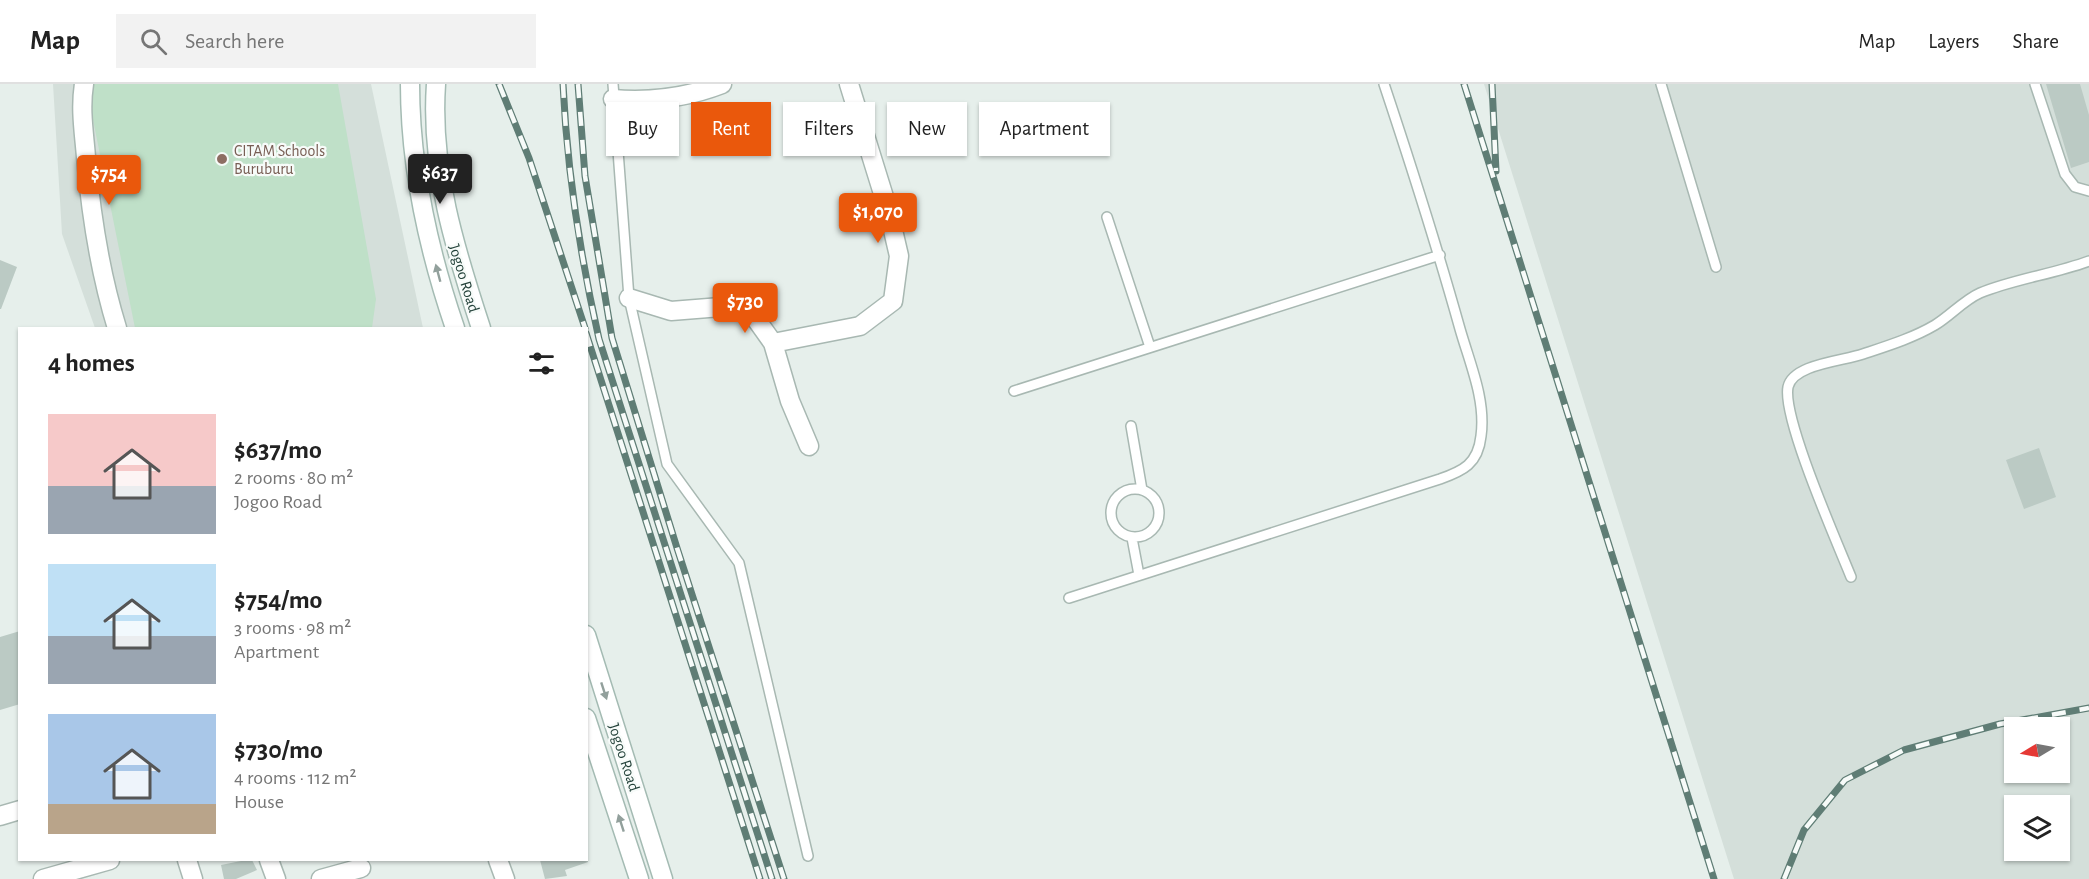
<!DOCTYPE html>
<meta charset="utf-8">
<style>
body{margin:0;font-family:"Alegreya Sans",sans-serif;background:#f2f2f2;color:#222;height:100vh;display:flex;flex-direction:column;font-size:22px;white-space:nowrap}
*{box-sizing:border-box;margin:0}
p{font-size:20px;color:#767676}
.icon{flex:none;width:33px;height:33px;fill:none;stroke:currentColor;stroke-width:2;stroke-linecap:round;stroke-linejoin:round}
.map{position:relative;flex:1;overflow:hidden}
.details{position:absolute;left:18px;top:243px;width:570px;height:534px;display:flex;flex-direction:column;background:#fff;border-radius:0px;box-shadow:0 2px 4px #0004}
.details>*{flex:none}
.banner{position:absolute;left:606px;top:18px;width:570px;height:54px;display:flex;gap:12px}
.needle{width:39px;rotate:260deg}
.buttons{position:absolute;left:2004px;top:633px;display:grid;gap:12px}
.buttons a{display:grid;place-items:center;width:66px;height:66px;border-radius:0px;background:#fff;box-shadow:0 2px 4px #0004;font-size:30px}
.price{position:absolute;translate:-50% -51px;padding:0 14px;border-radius:6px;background:#ea580c;color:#fff;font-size:20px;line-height:39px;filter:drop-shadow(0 2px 3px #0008)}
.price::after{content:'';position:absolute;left:50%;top:36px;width:18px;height:14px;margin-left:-9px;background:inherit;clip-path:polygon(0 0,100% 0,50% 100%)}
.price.on{background:#222;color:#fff}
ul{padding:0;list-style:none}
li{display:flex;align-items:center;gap:18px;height:150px;padding:0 30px}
li span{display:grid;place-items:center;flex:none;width:168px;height:120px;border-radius:0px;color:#555}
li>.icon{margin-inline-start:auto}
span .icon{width:72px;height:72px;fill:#fffc;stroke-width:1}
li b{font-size:26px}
h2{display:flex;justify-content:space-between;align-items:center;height:72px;padding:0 30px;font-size:26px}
.chip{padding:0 21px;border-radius:0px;background:#fff;box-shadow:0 2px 4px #0004;font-size:21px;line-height:54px}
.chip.on{background:#ea580c;color:#fff}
header{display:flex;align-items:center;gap:36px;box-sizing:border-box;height:84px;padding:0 30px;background:#fff;border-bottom:2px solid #e0e0e0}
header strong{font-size:28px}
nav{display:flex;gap:33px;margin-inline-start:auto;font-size:21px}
.search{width:420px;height:54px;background:#f2f2f2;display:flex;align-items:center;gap:15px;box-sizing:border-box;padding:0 21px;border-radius:0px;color:#767676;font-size:22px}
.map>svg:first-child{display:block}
.built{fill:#d4dfda;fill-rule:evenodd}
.green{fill:#bfe0c8}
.building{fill:#bbcac4}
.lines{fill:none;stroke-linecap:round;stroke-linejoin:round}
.service-casing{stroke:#a8b8b2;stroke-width:12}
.minor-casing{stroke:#a8b8b2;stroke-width:21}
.secondary-casing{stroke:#a4bbb3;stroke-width:21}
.service{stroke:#fff;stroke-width:9}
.minor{stroke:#fff;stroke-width:18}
.secondary{stroke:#fff;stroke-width:18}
.rail-casing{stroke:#5f7d75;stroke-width:7}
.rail{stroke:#f7fbf9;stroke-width:4.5;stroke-dasharray:14;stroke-linecap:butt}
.oneway{fill:#92a09c}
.education-dot{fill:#8d6e63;stroke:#f7fbf9;stroke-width:2}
.labels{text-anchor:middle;stroke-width:4.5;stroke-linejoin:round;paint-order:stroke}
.education-label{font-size:16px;fill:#785e54;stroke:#f7fbf9;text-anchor:start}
.street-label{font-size:16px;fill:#24423a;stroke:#f7fbf9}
</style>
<header>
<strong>Map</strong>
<div class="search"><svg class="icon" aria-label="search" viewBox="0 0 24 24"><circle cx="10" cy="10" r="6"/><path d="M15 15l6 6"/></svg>Search here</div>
<nav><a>Map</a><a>Layers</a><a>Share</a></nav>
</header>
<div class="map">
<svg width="2089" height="795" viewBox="0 0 2089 795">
<rect width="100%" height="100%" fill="#e6efeb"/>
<path class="built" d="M53 0H371L423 244H95L62 150Z
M1484 0H2089V795H1734ZM2014 644H2060V688H2014ZM2014 722H2060V766H2014Z"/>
<path class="green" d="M89 0H338L376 215 372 244H135L88 11Z"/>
<path class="building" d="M2046 0H2080L2089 31V78L2071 84Z
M0 176 17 183 1 225H0Z
M2039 364 2056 413 2024 425 2006 376Z
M20 547V620L0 626V553Z
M246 776H252L257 786 236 795H224L221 781Z
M540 776H588V778L565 786 567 792 545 795Z"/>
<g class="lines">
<defs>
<path id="service" d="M613 0 629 214 667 380 739 479 808 772
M1661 0 1716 183
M2035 0 2065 90 2075 103 2089 107
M1107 133 1150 263
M1014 307 1440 171
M1131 342 1142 406
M1111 429a24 24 0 1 1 48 0a24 24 0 1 1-48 0Z
M1132 454 1139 491
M1851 493C1837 458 1782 334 1788 303 1793 280 1843 277 1863 270 1887 262 1913 254 1935 241 1950 232 1964 216 1980 209 2014 195 2054 190 2089 177
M1069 514 1440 395C1463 387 1478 380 1481 352 1486 316 1470 280 1460 245 1437 163 1411 81 1384 0"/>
<path id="minor" d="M84 0C80 25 84 48 86 73 91 131 100 189 117 244
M613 15C651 18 686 14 722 0
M629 214 671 227 746 221 773 259 790 317 809 362
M773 259 860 242 893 217 899 172 889 129 849 0
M0 732 20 726
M187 776 193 795
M269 776 276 795
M498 776 505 795
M43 795 110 776
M321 795 361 784"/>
<path id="secondary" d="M410 0C410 85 428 165 455 244
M436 0C430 85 455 165 481 244
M586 551 663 795
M586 634 639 795"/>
</defs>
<use href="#service" class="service-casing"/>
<use href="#minor" class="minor-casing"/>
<use href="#secondary" class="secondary-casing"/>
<use href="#service" class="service"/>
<use href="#minor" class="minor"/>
<use href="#secondary" class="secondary"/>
<defs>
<path id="rail" d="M499 0 529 74 585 244
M563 0C567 86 580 171 599 255L772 795
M578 0 585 92 612 254 677 464 784 795
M1464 0 1714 795
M1492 0 1496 87
M586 249 760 795
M1784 795 1804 746 1845 696 1904 666 2000 640 2089 624"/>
</defs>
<use href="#rail" class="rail-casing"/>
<use href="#rail" class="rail"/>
</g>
<defs><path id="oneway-solid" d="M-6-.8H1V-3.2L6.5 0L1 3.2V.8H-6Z" transform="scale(1.5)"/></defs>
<g class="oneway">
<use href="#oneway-solid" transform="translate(438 189) rotate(-105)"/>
<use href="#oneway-solid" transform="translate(604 607) rotate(72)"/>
<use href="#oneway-solid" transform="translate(621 739) rotate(-108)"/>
</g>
<circle class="education-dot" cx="222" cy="75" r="6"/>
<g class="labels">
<g class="education-label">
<text x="234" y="72">CITAM Schools<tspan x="234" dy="18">Buruburu</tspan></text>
</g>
<g class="street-label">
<text transform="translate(465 194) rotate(73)" y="6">Jogoo Road</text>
<text transform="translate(625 673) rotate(72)" y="6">Jogoo Road</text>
</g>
</g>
</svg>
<div class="buttons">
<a><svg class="needle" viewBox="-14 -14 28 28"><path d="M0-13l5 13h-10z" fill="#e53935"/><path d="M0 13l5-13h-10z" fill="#767676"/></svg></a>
<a><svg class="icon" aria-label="layers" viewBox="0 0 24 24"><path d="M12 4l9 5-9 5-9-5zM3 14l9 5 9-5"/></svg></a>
</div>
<b class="price on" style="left:440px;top:121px">$637</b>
<b class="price" style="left:109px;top:122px">$754</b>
<b class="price" style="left:878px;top:160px">$1,070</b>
<b class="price" style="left:745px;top:250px">$730</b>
<div class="banner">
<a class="chip">Buy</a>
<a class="chip on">Rent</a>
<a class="chip">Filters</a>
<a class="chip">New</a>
<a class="chip">Apartment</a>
</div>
<section class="details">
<h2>4 homes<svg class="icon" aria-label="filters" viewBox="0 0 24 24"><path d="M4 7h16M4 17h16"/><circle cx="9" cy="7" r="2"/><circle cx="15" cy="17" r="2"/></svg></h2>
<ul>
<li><span style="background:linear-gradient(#f6c9c9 60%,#9aa5b1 0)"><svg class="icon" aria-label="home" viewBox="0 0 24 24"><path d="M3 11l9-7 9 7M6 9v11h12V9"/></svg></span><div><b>$637/mo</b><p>2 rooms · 80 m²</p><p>Jogoo Road</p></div></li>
<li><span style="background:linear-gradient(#bfe0f5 60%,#9aa5b1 0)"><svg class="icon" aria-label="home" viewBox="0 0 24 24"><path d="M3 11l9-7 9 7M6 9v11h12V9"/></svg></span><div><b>$754/mo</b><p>3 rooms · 98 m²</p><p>Apartment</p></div></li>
<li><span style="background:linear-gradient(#a9c7e8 75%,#b9a48a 0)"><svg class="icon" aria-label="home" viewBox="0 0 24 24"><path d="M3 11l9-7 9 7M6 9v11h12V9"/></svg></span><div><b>$730/mo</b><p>4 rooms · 112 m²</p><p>House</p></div></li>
</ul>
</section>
</div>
